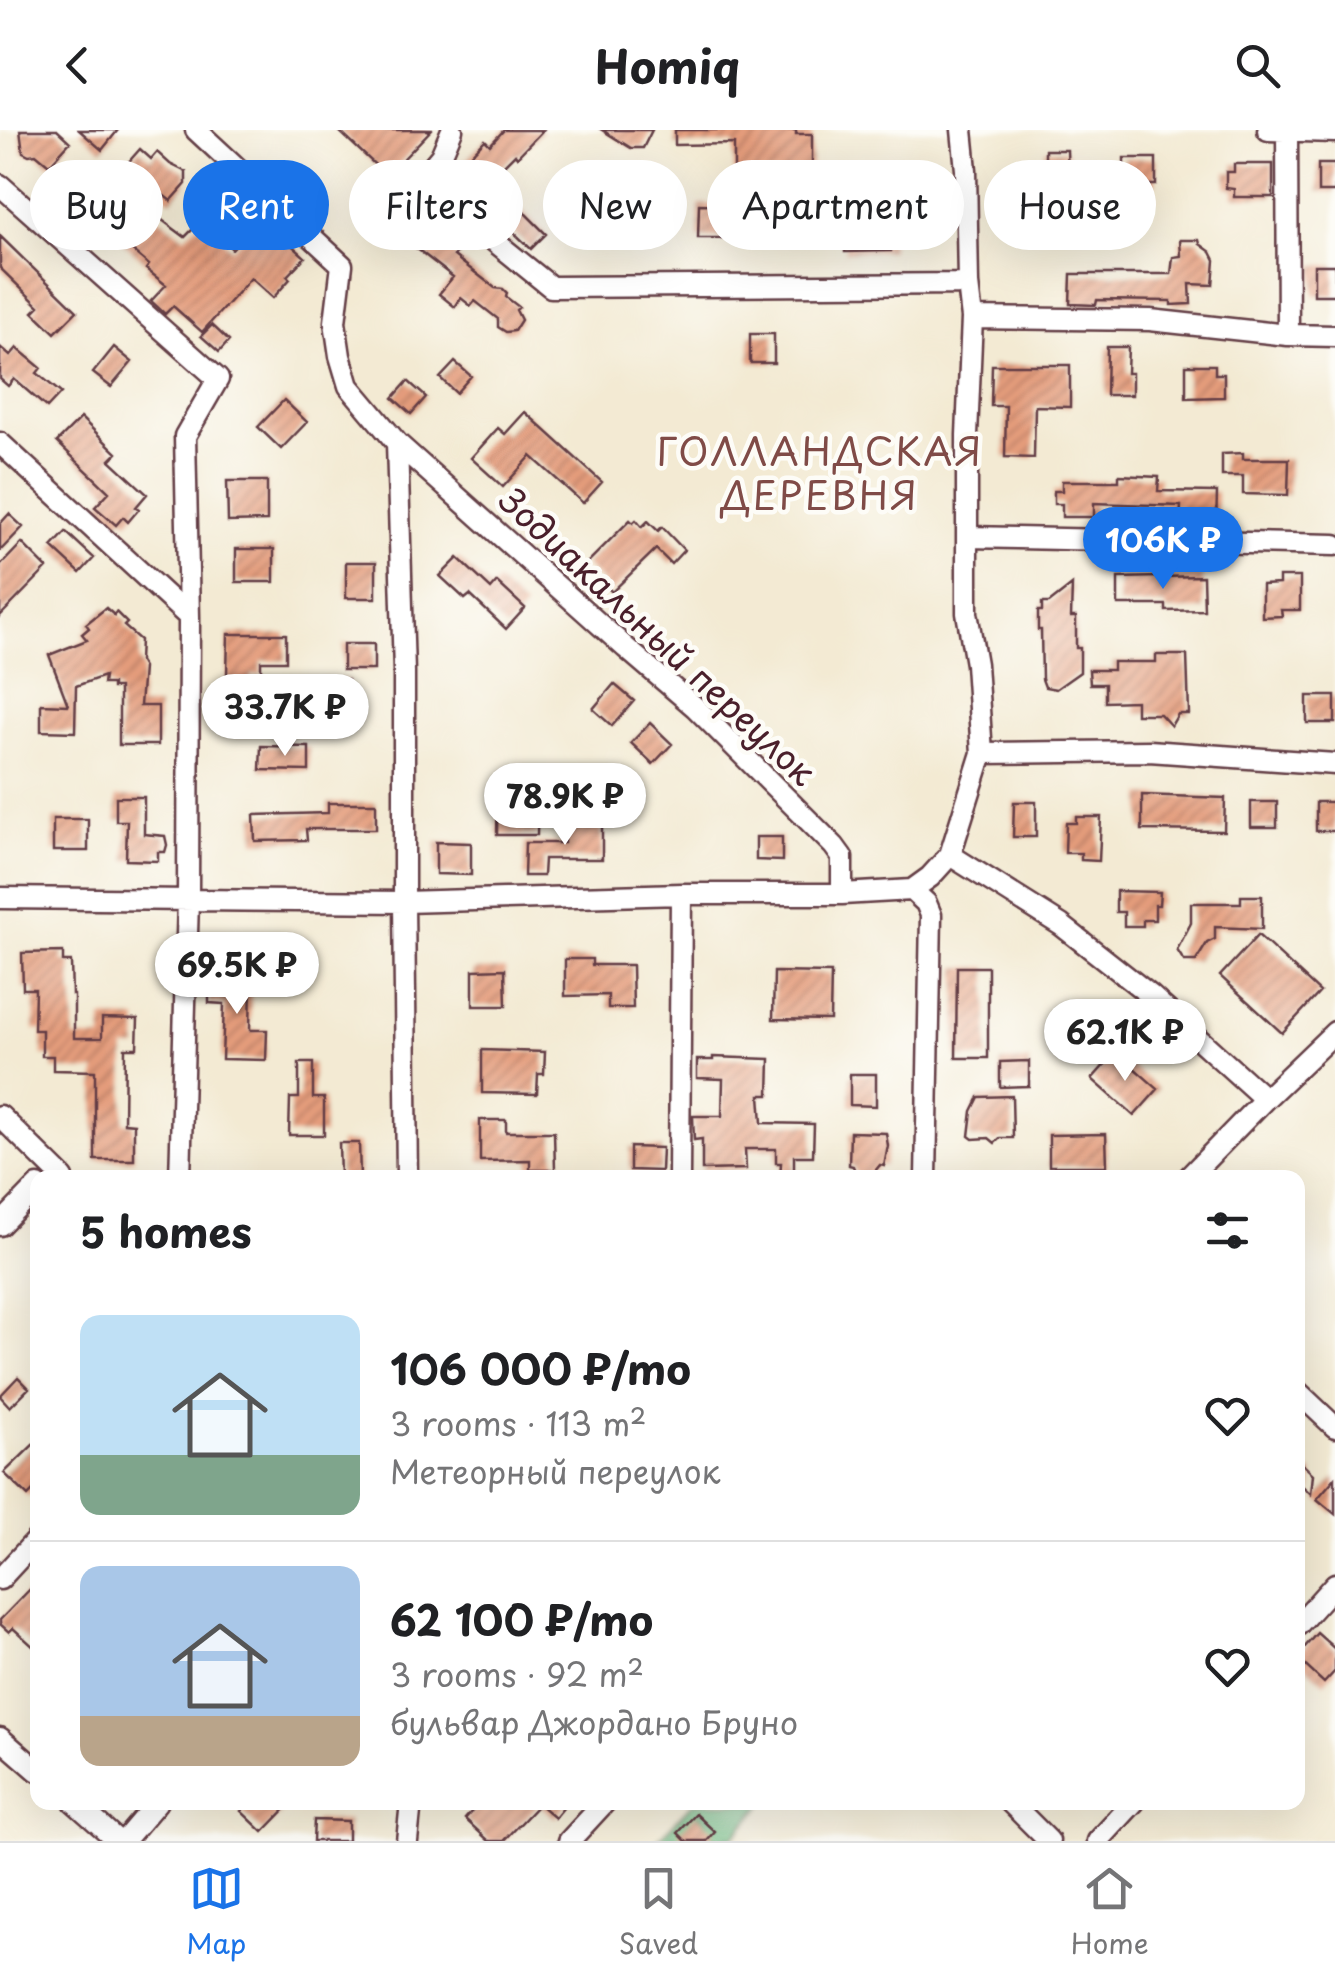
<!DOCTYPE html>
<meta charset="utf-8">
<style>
body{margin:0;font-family:"Playpen Sans",sans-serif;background:#f2f2f2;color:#202124;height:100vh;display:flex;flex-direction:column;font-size:38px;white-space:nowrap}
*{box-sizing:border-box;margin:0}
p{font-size:32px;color:#757577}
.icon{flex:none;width:55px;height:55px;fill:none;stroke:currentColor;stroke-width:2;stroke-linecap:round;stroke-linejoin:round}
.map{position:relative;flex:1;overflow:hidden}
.details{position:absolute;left:30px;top:1040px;width:1275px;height:640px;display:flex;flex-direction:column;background:#fff;border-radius:20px;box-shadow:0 10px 40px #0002}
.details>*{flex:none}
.top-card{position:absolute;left:30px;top:30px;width:1275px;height:90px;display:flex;gap:20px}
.price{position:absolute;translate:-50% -85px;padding:0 22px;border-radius:35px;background:#fff;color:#222;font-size:32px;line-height:65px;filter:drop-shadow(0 2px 5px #0008)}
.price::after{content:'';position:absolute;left:50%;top:60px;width:30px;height:22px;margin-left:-15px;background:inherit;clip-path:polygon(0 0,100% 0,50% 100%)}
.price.active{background:#1a73e8;color:#fff}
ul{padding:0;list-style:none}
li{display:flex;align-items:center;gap:30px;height:250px;padding:0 50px}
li+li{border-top:2px solid #e0e0e0}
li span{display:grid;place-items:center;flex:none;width:280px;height:200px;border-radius:20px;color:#555}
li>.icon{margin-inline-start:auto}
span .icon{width:120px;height:120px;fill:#fffc;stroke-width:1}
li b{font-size:42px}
h2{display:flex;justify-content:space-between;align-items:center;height:120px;padding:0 50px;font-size:42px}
.pill{padding:0 35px;border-radius:45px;background:#fff;box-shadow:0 10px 40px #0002;font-size:35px;line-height:90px}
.pill.active{background:#1a73e8;color:#fff}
header{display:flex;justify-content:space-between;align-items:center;height:130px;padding:0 50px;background:#fff;font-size:45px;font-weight:700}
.tab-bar{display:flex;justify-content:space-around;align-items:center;height:140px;border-top:2px solid #e0e0e0;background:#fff;font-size:28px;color:#757577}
.tab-bar a{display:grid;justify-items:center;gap:5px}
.tab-bar .active{color:#1a73e8}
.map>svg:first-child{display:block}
.forest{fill:url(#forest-firs);stroke:#5f6e58;stroke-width:2.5}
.building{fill:url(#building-hatch)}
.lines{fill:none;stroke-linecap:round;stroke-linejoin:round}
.minor-casing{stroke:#633d44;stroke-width:25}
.minor{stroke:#fff;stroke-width:20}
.labels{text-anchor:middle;stroke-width:9;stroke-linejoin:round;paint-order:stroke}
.street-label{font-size:35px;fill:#4a1f2b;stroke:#fdfcf7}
.neighbourhood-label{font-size:38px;letter-spacing:2.5px;fill:#804b47;stroke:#fdfcf7}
</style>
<header><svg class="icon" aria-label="back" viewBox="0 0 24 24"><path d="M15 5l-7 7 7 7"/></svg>Homiq<svg class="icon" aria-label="search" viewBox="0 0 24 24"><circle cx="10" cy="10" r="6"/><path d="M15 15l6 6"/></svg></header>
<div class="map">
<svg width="1335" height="1711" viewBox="0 0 1335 1711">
<defs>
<pattern id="forest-firs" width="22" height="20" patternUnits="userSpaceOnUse" patternTransform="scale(2.5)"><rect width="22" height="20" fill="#74be86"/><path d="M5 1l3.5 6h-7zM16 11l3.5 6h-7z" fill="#619a6e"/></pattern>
<pattern id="building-hatch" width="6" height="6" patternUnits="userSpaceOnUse" patternTransform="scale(2.5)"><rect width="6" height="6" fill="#e49c7c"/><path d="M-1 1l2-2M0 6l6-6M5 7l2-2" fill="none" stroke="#bb7f66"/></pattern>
</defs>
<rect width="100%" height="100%" fill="#fdfcf7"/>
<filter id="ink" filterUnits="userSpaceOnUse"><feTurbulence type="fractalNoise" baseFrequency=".01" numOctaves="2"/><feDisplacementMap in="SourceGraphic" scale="20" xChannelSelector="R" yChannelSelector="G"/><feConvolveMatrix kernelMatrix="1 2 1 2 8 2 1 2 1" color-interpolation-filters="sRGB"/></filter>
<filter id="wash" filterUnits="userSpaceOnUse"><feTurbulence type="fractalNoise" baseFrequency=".0048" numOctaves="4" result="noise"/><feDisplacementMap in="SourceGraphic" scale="40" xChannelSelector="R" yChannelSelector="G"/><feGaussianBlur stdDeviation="2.25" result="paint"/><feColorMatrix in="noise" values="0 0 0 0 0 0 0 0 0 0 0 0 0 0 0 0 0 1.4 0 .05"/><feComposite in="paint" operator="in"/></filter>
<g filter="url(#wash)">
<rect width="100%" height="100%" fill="#f3ead3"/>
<path class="forest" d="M693 1673H764L729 1711H657Z"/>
<g id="blocks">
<path class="building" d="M20 0H57L70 12 49 35 36 24 29 25 23 22Z
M79 0H118L102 20Z
M338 0H431L387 46Z
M504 0H543L517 27 515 24 486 53 464 32 485 10 490 15Z
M602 0H652L643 18H631Z
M675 0H796V4H812V44L734 43V14L675 15Z
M140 19 151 29 157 22 170 34 186 42V54L171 71 125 36Z
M1045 20H1067L1068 45H1043V50H1037V62H1011L1010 38H1016V31L1045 30Z
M1124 28H1156V55H1124Z
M1234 34H1273V67H1234V59L1226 58V42H1234Z
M1318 34H1335V62H1318Z
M64 50 84 68 62 91 42 73Z
M1074 52H1110V84H1074Z
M896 69 912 70V98H896Z
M699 74 734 75V108H698Z
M522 80 546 104 531 119 507 96Z
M158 87 185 107 202 90 232 119 258 91 273 106 277 102 305 127 287 146 290 149 273 168 251 148 202 202 173 176 165 184 151 171 166 155 146 139 149 135 121 111 133 96 143 105Z
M890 88 891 121 845 122 844 89Z
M439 90 465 112 454 126 495 158 503 159 507 163 506 167 519 177 516 180 521 190 514 201 506 202 498 197V189L475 171 471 176 461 168 455 177 439 164 453 147 416 118 423 110 418 106 426 95 432 99Z
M0 106 77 181 55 203 33 182 39 176 0 138Z
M1180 110H1199L1200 114 1211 122 1215 130 1213 155 1190 154 1191 174 1171 175V171L1097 170 1096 175 1070 174 1071 144H1171L1173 127 1181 126Z
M1314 135H1335V165H1314Z
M212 195 229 211 219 222 201 206Z
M750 204H774V233H750Z
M0 217 10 226 17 218 41 238 37 243 61 263 47 278 14 249 8 256 0 249Z
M114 217 132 232 111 257 93 243Z
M1107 217H1128L1127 243H1132V265H1106Z
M455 232 471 246 456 263 440 248Z
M992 235H1070V277L1035 276 1034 328 1005 327 1006 276H991Z
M1186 235H1215V244H1224V267L1186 268Z
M408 251 426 267 411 284 393 268Z
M284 270 307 292 281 319 258 297Z
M525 282 602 352 583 373 531 326 503 357 471 328 498 298 505 304Z
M81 288 117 323 110 330 147 364 136 377 139 379 128 392 123 387 116 395 95 377 109 362 57 312Z
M1243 323V329H1289L1288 365 1243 364V346H1222V324Z
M1119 345 1159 347 1158 361 1217 362 1216 397H1196V390H1180L1181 376 1094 373V387H1062V374H1054V361H1062V351H1119Z
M227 351H267V391L228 392Z
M9 384 23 397 0 421V394Z
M630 390 633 393 636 390 642 397 648 391 658 401 662 397 684 420 671 434 656 419 612 462 585 435Z
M66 402 94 428 80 443 52 417Z
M22 413 47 438 0 486V436Z
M236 419H274V452H236Z
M458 428 491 459 497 452 525 478 506 499 470 465 465 469 440 446Z
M346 432H376V468H346Z
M1203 446 1204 480 1166 481V475H1118V448Z
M1279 447H1300V480H1281L1282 486 1262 487V455L1279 454Z
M1072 455 1071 487H1076V518H1080V542L1056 559 1045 557 1042 549 1041 500H1038V481H1042V473H1049Z
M106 478 114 485 116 482 127 493 124 496 140 510 139 531 143 538 140 576H158V615H119V558H112V554H103L104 546 76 556 75 602 41 601V574L68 575 49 525 87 510 82 504 89 498 86 494Z
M228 504H286V531H261V545H251V586H226Z
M343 514H374V540H343Z
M1156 525H1187L1189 584H1178L1171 596 1160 584H1136V571L1105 572V554H1090L1089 540H1113V532H1156Z
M316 550H348V581H316Z
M614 554 634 571 612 596 593 579Z
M1307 566H1335V593H1307Z
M650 593 672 614 653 634 631 613Z
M261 616 309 617V641L260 640Z
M498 653H538L537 705H497Z
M1142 665 1225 668 1224 701 1142 700Z
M116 667H144V704L165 706 167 715 165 722H158V731L126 730 127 691H116Z
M1014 672H1036V707H1013Z
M1251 672H1277V697H1251Z
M1316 672H1335V701H1316Z
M328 673H376V699H306L307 710 255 711 254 685 328 683Z
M1076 687H1101L1099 731 1081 730V723H1065L1066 693H1076Z
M53 689H88V721H53Z
M564 694H602V729H544L543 746H524L525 713H564Z
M756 707H782V731L756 730Z
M436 712 471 713V745L436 744Z
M1116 761 1160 762 1159 775H1155V790H1143V796H1124V782H1116Z
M1241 766H1262V799L1215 797V809L1207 813 1196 831H1184L1177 820 1191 793V773H1241Z
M1258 805 1320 862 1282 903 1220 846Z
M63 822V832H71L72 865H74V908H102V888L138 889 137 918H125L124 993 134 994V1030H95V941L53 940V926H42V900H34L35 859H23L22 823Z
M565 829H592V835H632L633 878H608V865L565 866Z
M957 837H988V928H956Z
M215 838H227L233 845 246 846V852H251L250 900H267L266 930 222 929 224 874 209 873V843Z
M505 839 506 876H473V840Z
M774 842 831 843 830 890 773 889Z
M482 920 545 922 544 944H538L537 964 482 963Z
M1116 922 1158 959 1134 986 1092 949Z
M713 927 770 929 769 965H760L762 993 814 994 813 1026H794V1048H780L781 1033H776V1019H745L746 1039 702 1040V1009L694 1010 693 986H722L723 949 697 948V930H713Z
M1029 931V956L1000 957V932Z
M299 933H313V968H324V1005H289L290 968H299Z
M850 944H876V976L850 975Z
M1012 966 1013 1008H1000L995 1013 989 1008 973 1009 969 1006 972 981 979 967Z
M480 990H506V1002H554L555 1040H530V1030L480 1031Z
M850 1002 886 1003 888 1016 884 1036 880 1035 870 1047 856 1044 853 1036 849 1035Z
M1106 1004 1107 1036H1049V1005Z
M339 1013H359L360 1048H340Z
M630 1017 662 1018 661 1041 630 1040Z
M18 1247 29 1258 10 1277 0 1266Z
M38 1310V1356L28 1366 4 1343Z
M1298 1330 1313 1344 1311 1364 1298 1352Z
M1335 1348V1384L1317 1369Z
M38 1451V1521L13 1498 9 1502 0 1494V1490Z
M1317 1503 1335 1519V1541L1324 1553 1298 1529V1525Z
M250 1672H292L263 1702 241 1681Z
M480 1672H568L555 1688 539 1674 504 1711H489L465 1689Z
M696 1684 715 1702 707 1711H686L678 1703Z
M314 1690 348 1691V1711H313Z"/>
</g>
</g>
<g filter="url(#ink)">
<use href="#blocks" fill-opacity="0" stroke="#633d44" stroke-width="2.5"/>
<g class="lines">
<defs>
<path id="minor" d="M196 0 342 135 335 192 340 226 349 256 397 313 626 518 695 577 834 716 842 727V764
M452 0 441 26 420 51 551 157 968 154
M1268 0 1335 2
M1287 0 1288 205
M0 55 218 249 185 306 189 487 188 770 180 1048
M972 188 1150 190 1288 205 1335 206
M0 313 189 487
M397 313 404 542V772L407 1048
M968 407 1335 415
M982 623 1149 621 1335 634
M950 725 1061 795 1150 865 1265 969
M912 760 926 773 931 785 926 1048
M0 768 404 772 681 764H842L912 760 930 747 950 725 982 623 976 534 967 483V305L972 188 968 154 966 40 962 0
M0 986 63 1048
M679 1048 681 764
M1188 1048 1265 969 1335 902
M0 1095 38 1056
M1298 1262 1335 1297
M0 1449 38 1408
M1298 1495 1335 1454
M0 1608 38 1641
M74 1672 118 1711
M1010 1672 1049 1711
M124 1711 157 1672
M407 1711 411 1672
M569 1711 605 1672
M1098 1711 1134 1672"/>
</defs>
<use href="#minor" class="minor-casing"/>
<use href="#minor" class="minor"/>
</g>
</g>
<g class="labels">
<g class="street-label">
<text transform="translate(657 507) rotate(43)" y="12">Зодиакальный переулок</text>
</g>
<g class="neighbourhood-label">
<text x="820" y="336">ГОЛЛАНДСКАЯ<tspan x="820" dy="44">ДЕРЕВНЯ</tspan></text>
</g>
</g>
</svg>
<b class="price active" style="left:1163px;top:462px">106K ₽</b>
<b class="price" style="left:285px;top:629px">33.7K ₽</b>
<b class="price" style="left:565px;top:718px">78.9K ₽</b>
<b class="price" style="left:237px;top:887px">69.5K ₽</b>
<b class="price" style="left:1125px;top:954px">62.1K ₽</b>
<div class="top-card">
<a class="pill">Buy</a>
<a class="pill active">Rent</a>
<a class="pill">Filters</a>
<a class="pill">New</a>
<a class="pill">Apartment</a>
<a class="pill">House</a>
</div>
<section class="details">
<h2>5 homes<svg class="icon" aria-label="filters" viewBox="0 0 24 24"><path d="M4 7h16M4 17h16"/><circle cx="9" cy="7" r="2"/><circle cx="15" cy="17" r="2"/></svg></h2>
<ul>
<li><span style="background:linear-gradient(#bfe0f5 70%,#7fa58c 0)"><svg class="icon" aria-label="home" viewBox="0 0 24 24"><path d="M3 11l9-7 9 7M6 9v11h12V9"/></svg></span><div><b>106 000 ₽/mo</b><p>3 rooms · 113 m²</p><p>Метеорный переулок</p></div><svg class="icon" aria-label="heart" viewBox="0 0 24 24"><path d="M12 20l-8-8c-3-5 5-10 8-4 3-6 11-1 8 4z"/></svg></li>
<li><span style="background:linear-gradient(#a9c7e8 75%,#b9a48a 0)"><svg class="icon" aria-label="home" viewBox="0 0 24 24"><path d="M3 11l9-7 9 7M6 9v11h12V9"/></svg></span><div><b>62 100 ₽/mo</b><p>3 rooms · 92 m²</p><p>бульвар Джордано Бруно</p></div><svg class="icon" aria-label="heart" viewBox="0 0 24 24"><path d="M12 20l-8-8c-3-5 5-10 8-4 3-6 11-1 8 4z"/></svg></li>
</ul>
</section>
</div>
<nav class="tab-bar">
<a class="active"><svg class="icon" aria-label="map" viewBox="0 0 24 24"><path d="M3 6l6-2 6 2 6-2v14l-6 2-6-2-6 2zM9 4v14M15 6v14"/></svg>Map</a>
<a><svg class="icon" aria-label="saved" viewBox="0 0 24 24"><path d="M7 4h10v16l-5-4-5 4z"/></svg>Saved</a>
<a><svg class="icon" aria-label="home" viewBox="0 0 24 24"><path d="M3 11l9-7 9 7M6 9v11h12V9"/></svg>Home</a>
</nav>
